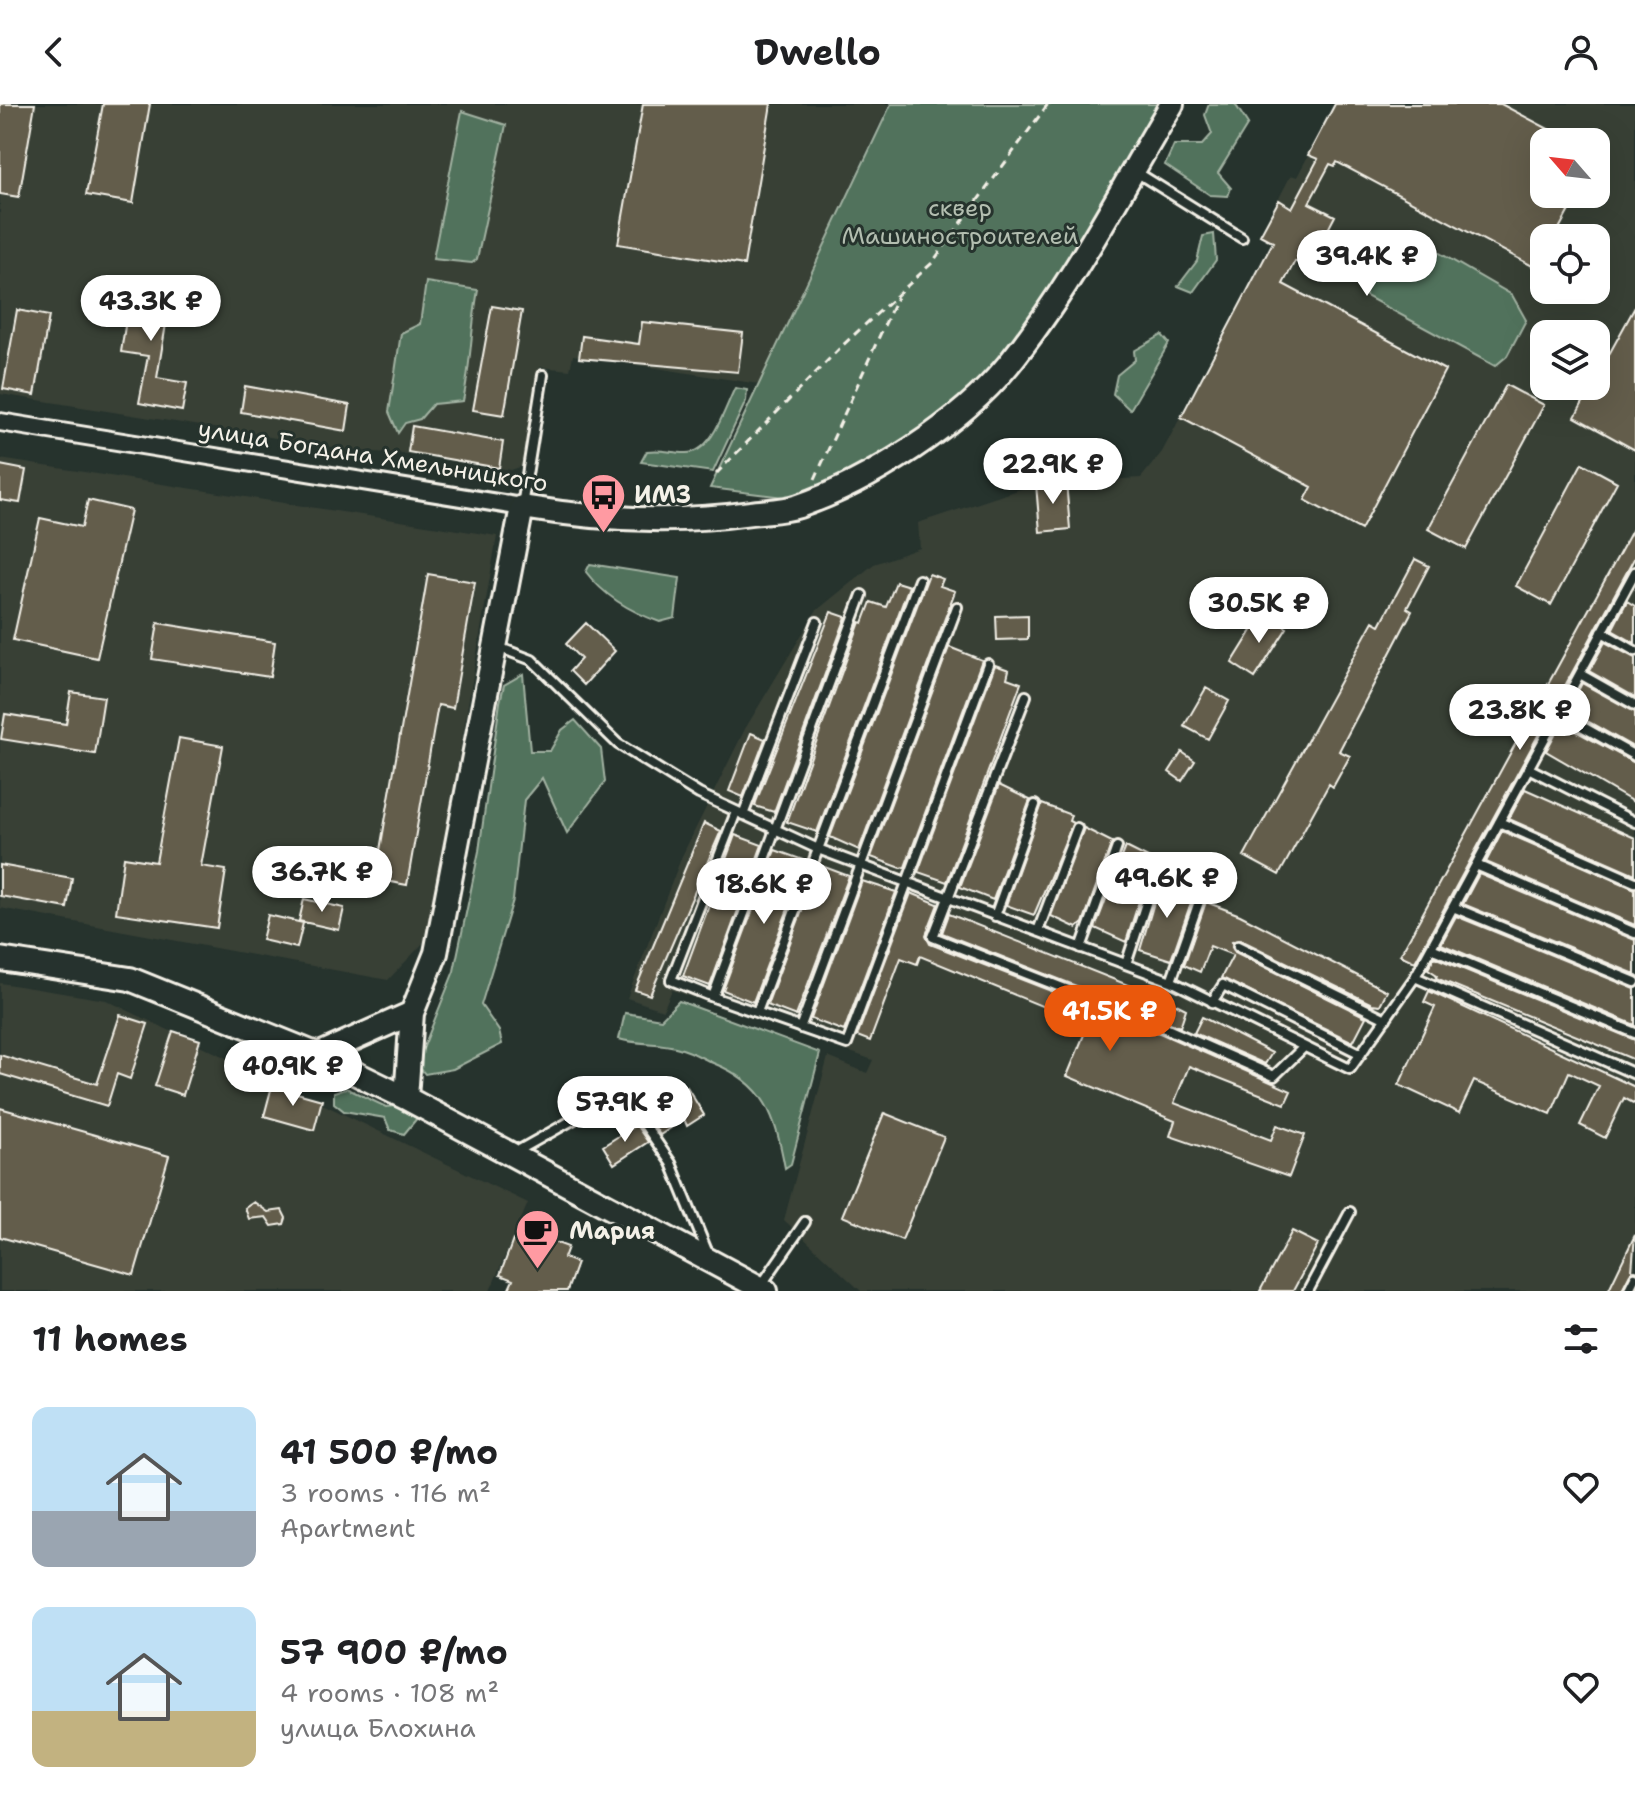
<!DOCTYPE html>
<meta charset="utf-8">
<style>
body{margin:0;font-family:"Shantell Sans",sans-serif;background:#f2f2f2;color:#202124;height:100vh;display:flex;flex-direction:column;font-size:30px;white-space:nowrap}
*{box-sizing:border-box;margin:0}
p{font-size:26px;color:#757577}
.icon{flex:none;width:44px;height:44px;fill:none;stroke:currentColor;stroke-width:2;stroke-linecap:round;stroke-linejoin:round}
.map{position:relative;height:1187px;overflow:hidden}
.details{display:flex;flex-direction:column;background:#fff;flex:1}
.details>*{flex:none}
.needle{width:52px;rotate:298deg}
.tools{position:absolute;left:1530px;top:24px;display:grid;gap:16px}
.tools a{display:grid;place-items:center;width:80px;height:80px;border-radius:16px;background:#fff;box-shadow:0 8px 32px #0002;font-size:40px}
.price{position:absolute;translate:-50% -68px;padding:0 18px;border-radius:28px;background:#fff;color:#222;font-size:26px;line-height:52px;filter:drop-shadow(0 2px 4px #0008)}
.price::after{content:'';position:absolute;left:50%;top:48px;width:24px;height:18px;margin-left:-12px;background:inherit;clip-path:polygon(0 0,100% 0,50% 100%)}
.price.active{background:#ea580c;color:#fff}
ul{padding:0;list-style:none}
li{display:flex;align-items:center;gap:24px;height:200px;padding:0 32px}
li span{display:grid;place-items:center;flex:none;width:224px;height:160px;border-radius:16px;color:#555}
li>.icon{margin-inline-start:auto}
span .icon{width:96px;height:96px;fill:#fffc;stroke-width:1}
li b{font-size:34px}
h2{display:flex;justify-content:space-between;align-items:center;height:96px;padding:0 32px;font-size:34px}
header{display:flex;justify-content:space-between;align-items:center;height:104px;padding:0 32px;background:#fff;font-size:36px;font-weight:700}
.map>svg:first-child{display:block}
.built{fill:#384036;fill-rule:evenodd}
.green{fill:#51725c;stroke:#a2b2a2;stroke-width:2}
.building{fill:#635d4c;stroke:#f4f1e8;stroke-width:2}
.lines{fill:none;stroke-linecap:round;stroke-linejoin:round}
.lane-casing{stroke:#f4f1e8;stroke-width:14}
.street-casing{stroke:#f4f1e8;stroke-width:22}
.secondary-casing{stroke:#f4f1e8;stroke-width:28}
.path{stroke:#f4f1e8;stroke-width:3;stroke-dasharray:8 6;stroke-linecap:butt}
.lane{stroke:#26332d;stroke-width:8}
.street{stroke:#26332d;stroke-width:16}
.secondary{stroke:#26332d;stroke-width:22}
.labels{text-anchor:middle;stroke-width:6;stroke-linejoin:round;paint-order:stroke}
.park-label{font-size:24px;fill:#b3beb0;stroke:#26332d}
.street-label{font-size:24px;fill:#f4f1e8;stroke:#26332d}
.poi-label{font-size:24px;font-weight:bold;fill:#f4f1e8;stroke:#26332d;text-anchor:start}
</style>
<header><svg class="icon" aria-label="back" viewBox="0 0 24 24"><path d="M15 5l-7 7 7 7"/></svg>Dwello<svg class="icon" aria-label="person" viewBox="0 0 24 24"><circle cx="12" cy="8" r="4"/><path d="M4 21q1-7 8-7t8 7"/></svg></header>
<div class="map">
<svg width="1635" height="1187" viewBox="0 0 1635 1187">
<rect width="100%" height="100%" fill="#26332d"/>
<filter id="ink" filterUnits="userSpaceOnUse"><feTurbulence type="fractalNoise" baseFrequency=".0125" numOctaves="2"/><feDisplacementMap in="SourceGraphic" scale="16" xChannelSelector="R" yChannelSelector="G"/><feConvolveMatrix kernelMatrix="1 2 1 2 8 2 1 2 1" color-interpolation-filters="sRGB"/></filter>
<g filter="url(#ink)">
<path class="built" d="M0 0H889L759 280 573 251 570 266 540 263 523 362 511 366 409 350 357 347 0 290Z
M1335 0H1635V1187H861L784 1116 828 953 867 969 873 956 672 886 663 906 627 894 682 752 745 625 816 507 874 460 920 444 918 419 1036 380 1141 374 1162 348 1273 139 1260 131 1291 71 1297 73ZM1544 38H1596V90H1544ZM1544 134H1596V186H1544ZM1544 230H1596V282H1544Z
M0 355 497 432 428 834 388 876 0 804Z
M0 879 106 896 528 1099 490 1187H0Z"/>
<path class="green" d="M891 0H1164L1035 212 961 298 906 341 800 395 710 384Z
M1209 0H1235L1248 20 1218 69 1231 84 1228 92 1210 91 1165 61 1174 41H1202L1212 30 1205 11Z
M462 7 506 21 477 155 472 159 433 155Z
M1214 130 1216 156 1193 188 1178 182 1197 157 1203 132Z
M1412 133 1512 191 1526 216 1507 252 1495 262 1366 192V181L1387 139Z
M426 178 478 186C471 224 471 260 463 297L433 300 420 315 405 319 398 329 389 308 401 229 420 220Z
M1162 231 1169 239 1130 306 1113 290 1117 271 1135 256 1134 247Z
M735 284 747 286 746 297 713 368 641 358 647 347C662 345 672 349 686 349 713 349 725 303 735 284Z
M590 460 680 474 675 514 660 518C631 508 605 493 586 468Z
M523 570 530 647H550L562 626 575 616 601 645 605 678 567 729 542 674 524 696 513 796 481 901 499 927 502 940 453 965 425 970 417 960 454 867 479 747 500 598 504 581Z
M679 897 820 949 791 1060 785 1064C775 1011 766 980 713 959 702 954 691 947 679 944 659 938 639 941 619 935L625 909 661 915Z
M346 984 386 1003 406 1001 415 1005 418 1013 404 1030 390 1026 385 1014 344 1007 334 999V988Z"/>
<path class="building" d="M0 0H35L19 93 0 90Z
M103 0H150L133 99 86 91Z
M643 0H771L744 161 618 140Z
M1335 0H1501L1573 38H1544V90H1578L1554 134H1544V154L1538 165 1337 58 1335 62 1330 60 1309 99 1335 112 1308 164 1295 157 1283 180 1445 266 1361 426 1305 396 1312 383 1181 313 1273 138 1260 131 1279 96 1292 104 1318 55 1308 51Z
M132 177 172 184 157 274 187 279 182 307 139 299 148 252 121 248Z
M492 202 522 207 504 311 473 306Z
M1635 203V346L1575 313 1592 282H1596V274Z
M17 206 49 212 35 291 3 285Z
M642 218 743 229 738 268 579 254 582 232 639 240Z
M1506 281 1544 301 1466 445 1428 425Z
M245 282 350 301 346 327 241 308Z
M412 322 503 338 499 364 408 348Z
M1582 359 1617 378 1551 501 1516 482Z
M0 361 26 366 20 399 0 396Z
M1066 377 1070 425 1040 428 1036 380Z
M88 396 131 406 97 554 13 536 40 414 82 423Z
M1635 421V453L1415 858 1400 851Z
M1415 455 1429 462 1407 504 1412 507 1339 647 1350 652 1333 683 1329 680 1279 771 1244 752 1373 517 1380 521Z
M428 470 475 478 453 604 438 601 407 781 375 775Z
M929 470 943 475 940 482 955 487 859 746 830 733Z
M896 478 909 482 817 728 787 718 860 518 863 519 871 498 886 503Z
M1627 497 1635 502V539L1612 526Z
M831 508 846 513 774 708 755 702 756 698Z
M1263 509 1287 524 1255 574 1232 559Z
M1028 511V535L997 536 996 512Z
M158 519 275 538 270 573 152 555Z
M586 519 615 547 584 581 570 567 581 555 566 540Z
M1605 538 1635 554V593L1589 567Z
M949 543 982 556 905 763 901 764 871 753Z
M995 561 1009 566 1007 574 1021 579 947 778 918 768Z
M1582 579 1635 608V644L1568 606Z
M1206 584 1229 597 1208 635 1184 622Z
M71 588 104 593 95 650 1 635 5 610 66 620Z
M1561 619 1635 659V699L1546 647Z
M751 629 765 635 743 693 729 687Z
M179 634 223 642 201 762 226 766 217 824 116 809 124 753 156 758Z
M1182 648 1195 657 1182 677 1169 668Z
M999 681 1030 696 993 796 960 783Z
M1525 685 1635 734V770L1509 715Z
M1042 700 1071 711 1069 717 1073 719 1034 811 1006 801Z
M704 719 721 727 650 891 635 886Z
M1084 724 1112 738 1083 819 1077 824 1051 812Z
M1502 727 1635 785V821L1486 758Z
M735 731 762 741 710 882 683 872Z
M1126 743 1152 756 1126 838 1095 824Z
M775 746 806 757 753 898 723 886Z
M0 761 72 774 67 804 0 792Z
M819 761 849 772 796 912 767 901Z
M1479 770 1635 836V870L1463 800Z
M862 777 896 788 844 927 811 915Z
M1186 779 1196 784 1171 856 1140 846 1158 785Z
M911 789 938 800 926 831 930 840 1162 930 1291 987 1285 1000 1189 962 1174 999 1271 1036 1277 1021 1305 1031 1289 1073 1170 1032 1175 1017 1067 972 1088 921 920 852 917 860 901 854 870 937 857 932Z
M304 795 344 804 339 826 299 817Z
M1206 798 1240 811 1387 887 1380 901 1372 900 1241 836 1232 838 1235 848 1366 913 1353 938 1221 874 1233 851 1210 842 1200 868 1184 861Z
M949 810 1178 901 1186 905 1180 923 942 829Z
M268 811 303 819 297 844 262 836Z
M1456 812 1635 885V921L1441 840Z
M1434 853 1635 936V956L1436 874 1437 871 1428 865Z
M1429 887 1635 983V1000L1624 994 1605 1034 1580 1021 1599 982 1569 968 1551 1010 1474 977 1459 1009 1399 981 1435 903 1424 898Z
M120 911 148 920 130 975 117 970 107 1002 0 970V951L97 980Z
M1202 913 1272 949 1265 960 1194 929Z
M173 927 200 936 183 991 155 982Z
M272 982 322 996 314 1026 264 1012Z
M687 983 704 1011 687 1022 684 1015 660 1031 648 1013Z
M0 1004 169 1052 134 1171 0 1133Z
M884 1009 944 1033 902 1136 842 1112Z
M636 1021 648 1038 614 1060 603 1042Z
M254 1098 268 1108 282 1106 286 1114 284 1120 272 1122 266 1113 249 1115 245 1104Z
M1292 1127 1318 1140 1293 1187H1260Z
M530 1129 568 1143 564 1154 577 1159 567 1187H508L513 1176 500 1171 513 1136 525 1140Z
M1635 1131 1632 1167 1621 1187H1608Z"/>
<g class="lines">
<defs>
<path id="lane" d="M1133 66 1242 134
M522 402 543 271
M1602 528 1635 547
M498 543 532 556 618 640 699 690 818 745 1171 877 1350 965 1415 873 1635 468
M1580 570 1635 601
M1026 592 933 833 1165 924 1274 972 1304 943
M1558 609 1635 652
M1528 664 1635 718
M736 708 671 876 713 893 862 491
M743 711 817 518
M1499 718 1635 778
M1476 761 1635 829
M1453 803 1635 878
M995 812 1035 701
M1038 827 1077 724
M1238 842 1386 915
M1081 844 1117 743
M1431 844 1635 929
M1126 860 1158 763
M1415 873 1635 970
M1171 877 1201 792
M713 893 847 940 988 560
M1212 898 1223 881 1361 950
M757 908 919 476
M800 924 957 503
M514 1049 578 1013 636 1008 671 1059 709 1152
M760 1183 805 1118
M1308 1187 1350 1108
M1628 1187 1635 1173"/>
<path id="street" d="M0 318 522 403"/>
<path id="secondary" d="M0 855 130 875 318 951 406 994 412 909 318 951
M412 909 436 849 522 403C599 416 674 420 751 409 766 407 784 407 799 402 869 378 961 319 1008 261 1072 182 1120 87 1172 0
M406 994 766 1187"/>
</defs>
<use href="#lane" class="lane-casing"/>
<use href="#street" class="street-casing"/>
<use href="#secondary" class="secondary-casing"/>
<path class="path" d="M716 370 842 242 932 159 1048 0
M815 375 897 193"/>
<use href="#lane" class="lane"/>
<use href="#street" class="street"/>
<use href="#secondary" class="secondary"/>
</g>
</g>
<defs>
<symbol id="bus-pin" viewBox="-11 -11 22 30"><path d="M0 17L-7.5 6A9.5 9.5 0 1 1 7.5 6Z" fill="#ff9aa2" stroke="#26332d"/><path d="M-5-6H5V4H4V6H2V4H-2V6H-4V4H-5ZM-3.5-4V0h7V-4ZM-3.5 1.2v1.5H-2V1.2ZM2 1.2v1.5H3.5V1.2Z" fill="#111"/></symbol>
<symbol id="cafe-pin" viewBox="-11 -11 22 30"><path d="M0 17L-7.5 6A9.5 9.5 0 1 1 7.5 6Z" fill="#ff9aa2" stroke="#26332d"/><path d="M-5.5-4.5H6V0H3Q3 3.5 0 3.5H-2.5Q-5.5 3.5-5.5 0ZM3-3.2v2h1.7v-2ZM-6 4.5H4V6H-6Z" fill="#111"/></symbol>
</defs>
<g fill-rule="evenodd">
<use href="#bus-pin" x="578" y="366" width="51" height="69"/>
<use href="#cafe-pin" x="512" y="1102" width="51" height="69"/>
</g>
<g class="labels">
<g class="park-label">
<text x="960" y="112">сквер<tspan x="960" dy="28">Машиностроителей</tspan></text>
</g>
<g class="street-label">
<text transform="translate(373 352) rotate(9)" y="8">улица Богдана Хмельницкого</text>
</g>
<g class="poi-label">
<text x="634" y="399">ИМЗ</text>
<text x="569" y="1135">Мария</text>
</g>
</g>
</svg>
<div class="tools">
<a><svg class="needle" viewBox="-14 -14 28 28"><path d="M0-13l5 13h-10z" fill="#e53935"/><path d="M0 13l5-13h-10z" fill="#757577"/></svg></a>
<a><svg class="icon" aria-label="locate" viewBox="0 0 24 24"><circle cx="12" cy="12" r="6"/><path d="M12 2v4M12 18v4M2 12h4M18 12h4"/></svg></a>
<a><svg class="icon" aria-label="layers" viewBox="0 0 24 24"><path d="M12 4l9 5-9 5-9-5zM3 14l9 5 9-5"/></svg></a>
</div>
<b class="price" style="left:1367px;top:194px">39.4K ₽</b>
<b class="price" style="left:151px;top:239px">43.3K ₽</b>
<b class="price" style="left:1053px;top:402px">22.9K ₽</b>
<b class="price" style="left:1259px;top:541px">30.5K ₽</b>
<b class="price" style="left:1520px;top:648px">23.8K ₽</b>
<b class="price" style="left:322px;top:810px">36.7K ₽</b>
<b class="price" style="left:1167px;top:816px">49.6K ₽</b>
<b class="price" style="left:764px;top:822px">18.6K ₽</b>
<b class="price active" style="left:1110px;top:949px">41.5K ₽</b>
<b class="price" style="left:293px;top:1004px">40.9K ₽</b>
<b class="price" style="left:625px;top:1040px">57.9K ₽</b>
</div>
<section class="details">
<h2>11 homes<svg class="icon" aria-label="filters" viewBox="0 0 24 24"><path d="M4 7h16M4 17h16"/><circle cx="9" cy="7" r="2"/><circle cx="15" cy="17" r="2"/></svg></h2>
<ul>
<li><span style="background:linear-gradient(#bfe0f5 65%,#9aa5b1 0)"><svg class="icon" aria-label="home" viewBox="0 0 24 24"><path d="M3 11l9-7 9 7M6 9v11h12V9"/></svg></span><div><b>41 500 ₽/mo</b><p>3 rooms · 116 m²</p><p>Apartment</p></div><svg class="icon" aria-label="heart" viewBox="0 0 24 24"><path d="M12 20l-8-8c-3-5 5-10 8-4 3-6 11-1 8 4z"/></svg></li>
<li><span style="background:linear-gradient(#bfe0f5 65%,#c2b280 0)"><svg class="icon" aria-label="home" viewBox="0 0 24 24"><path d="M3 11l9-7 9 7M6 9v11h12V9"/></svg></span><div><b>57 900 ₽/mo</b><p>4 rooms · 108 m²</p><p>улица Блохина</p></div><svg class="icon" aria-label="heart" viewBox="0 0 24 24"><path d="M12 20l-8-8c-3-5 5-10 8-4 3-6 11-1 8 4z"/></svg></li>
</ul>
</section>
